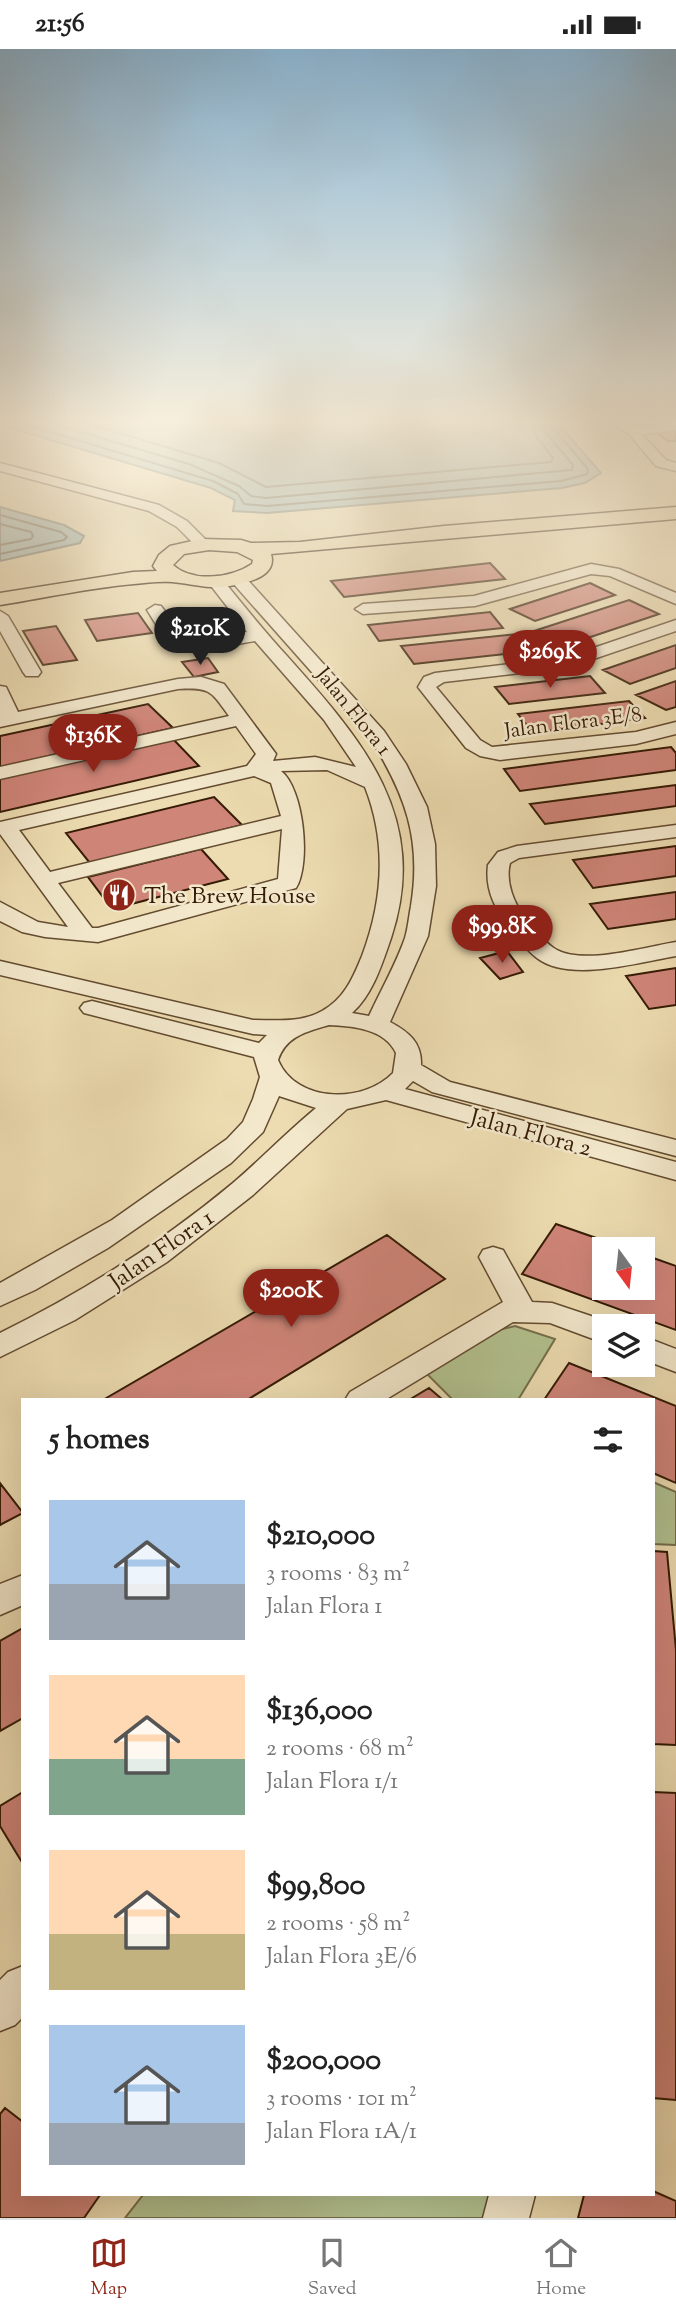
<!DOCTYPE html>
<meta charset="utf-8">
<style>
body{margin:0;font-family:"Sorts Mill Goudy",serif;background:#f6f6f6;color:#222;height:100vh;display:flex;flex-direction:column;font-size:26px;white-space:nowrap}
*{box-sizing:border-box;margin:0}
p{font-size:23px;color:#767676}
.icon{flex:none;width:38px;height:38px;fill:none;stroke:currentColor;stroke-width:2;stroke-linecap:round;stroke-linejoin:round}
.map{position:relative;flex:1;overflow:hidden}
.panel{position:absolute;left:21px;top:1349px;width:634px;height:798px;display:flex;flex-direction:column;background:#fff;border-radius:0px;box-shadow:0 7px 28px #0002}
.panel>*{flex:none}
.needle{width:46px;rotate:165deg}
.controls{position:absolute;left:592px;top:1188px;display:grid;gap:14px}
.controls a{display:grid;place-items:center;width:63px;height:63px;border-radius:0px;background:#fff;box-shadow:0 7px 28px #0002;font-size:35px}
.price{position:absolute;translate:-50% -60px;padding:0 16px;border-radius:24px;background:#8f2418;color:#fff;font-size:23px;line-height:46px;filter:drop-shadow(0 2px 4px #0008)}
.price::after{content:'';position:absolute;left:50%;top:42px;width:21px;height:16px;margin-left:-10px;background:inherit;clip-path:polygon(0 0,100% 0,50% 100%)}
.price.active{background:#222;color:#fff}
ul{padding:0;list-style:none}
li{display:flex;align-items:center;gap:21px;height:175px;padding:0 28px}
li span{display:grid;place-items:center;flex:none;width:196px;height:140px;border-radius:0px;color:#555}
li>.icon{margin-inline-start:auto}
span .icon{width:84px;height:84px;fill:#fffc;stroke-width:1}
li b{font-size:30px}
h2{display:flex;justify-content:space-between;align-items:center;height:84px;padding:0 28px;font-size:30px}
.status{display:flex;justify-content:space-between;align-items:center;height:49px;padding:0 35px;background:#fff;direction:ltr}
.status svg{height:19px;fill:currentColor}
.tab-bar{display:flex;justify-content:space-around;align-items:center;height:98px;border-top:2px solid #e0e0e0;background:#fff;font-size:19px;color:#767676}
.tab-bar a{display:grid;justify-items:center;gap:4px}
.tab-bar .active{color:#8f2418}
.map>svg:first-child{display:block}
.green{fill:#b3c290;stroke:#746e4a;stroke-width:2}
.water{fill:#9eb9b8;stroke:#747a70;stroke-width:2}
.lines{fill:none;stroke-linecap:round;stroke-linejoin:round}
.shore{stroke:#6a6a5e;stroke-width:2}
.building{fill:#d08579;stroke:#351b05;stroke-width:2}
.minor-casing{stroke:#634b30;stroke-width:3}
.major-casing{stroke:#351b05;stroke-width:3}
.minor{fill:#f3e8cc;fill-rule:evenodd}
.major{fill:#eddcb1;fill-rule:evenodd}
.labels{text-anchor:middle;stroke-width:5;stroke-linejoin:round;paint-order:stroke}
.far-street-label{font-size:21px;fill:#351b05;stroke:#f3e8cc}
.poi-label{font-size:24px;fill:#351b05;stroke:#f3e8cc;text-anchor:start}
.street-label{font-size:24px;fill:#351b05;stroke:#f3e8cc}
</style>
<div class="status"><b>21:56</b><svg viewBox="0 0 49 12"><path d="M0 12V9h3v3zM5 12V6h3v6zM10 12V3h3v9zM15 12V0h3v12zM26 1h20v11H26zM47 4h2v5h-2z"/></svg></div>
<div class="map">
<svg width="676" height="2169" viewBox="0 0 676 2169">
<rect width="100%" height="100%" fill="#eddcb1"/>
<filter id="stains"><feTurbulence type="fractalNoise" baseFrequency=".00286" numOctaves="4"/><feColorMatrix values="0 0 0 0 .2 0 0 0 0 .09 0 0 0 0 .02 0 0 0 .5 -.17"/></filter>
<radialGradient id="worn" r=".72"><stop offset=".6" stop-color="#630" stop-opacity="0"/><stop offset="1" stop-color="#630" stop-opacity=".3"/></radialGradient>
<path class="green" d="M515 1277 555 1290 518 1351H453L421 1319 470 1288Z
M653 1433 676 1443V1496L653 1495Z
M143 2146H510L505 2169H125Z"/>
<path class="water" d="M13 373H557L601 424 585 434 562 439 267 464 233 462 235 451 211 439 4 377Z
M0 458 64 476 84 487 80 494 0 512Z"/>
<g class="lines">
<path class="shore" d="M17 373 213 432 238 445 244 455 267 457 561 432 587 425 588 420 554 380 552 373
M47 373 189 415 239 437 251 447 266 449 572 421 573 416 546 384 544 373
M83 373 219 414 266 438 551 413 553 409 536 387 533 373
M0 466 61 483 67 488 64 491 0 505
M0 475 31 483 33 487 31 490 0 496"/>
</g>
<path class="building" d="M676 382V392H668L657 384Z
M490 514 505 530 344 548 331 532Z
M590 534 615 546 535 572 510 560Z
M629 551 659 565 564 597 534 582Z
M490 563 503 579 379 592 368 576Z
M138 564 152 584 97 592 85 571Z
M56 577 77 611 43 616 23 582Z
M528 584 542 601 414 615 401 597Z
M676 596V619L630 635 603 621Z
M208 609 218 623 194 628 182 613Z
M590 627 605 644 509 655 495 638Z
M676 632V658L666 661 636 646Z
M629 652 645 669 533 684 518 665Z
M148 655 173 679 0 718V687Z
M173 690 199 717 0 763V729Z
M671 698 676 704V721L520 742 504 720Z
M676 736V757L545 775 530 755Z
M214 748 242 776 90 814 66 784Z
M676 797V827L593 839 573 811Z
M201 800 228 830 112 860 88 828Z
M676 843V870L608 880 590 855Z
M507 902 523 923 500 930 480 909Z
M676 919V956L649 960 626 927Z
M556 1175 628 1200H604V1239H642V1205L676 1217V1281L522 1225Z
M387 1186 445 1230 247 1351H103Z
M569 1314 676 1357V1434L653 1424V1351H544Z
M429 1339 443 1351H409Z
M0 1434 23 1464 0 1476Z
M653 1502 667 1503 676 1601V1696L653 1695Z
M23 1579V1669L0 1682V1592Z
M23 1743V1815L0 1777V1757Z
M653 1743 676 1744V2051L653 2049Z
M5 2059 23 2073V2146H100L84 2169H0V2065Z
M653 2142 676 2152V2169H578L584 2146H653Z"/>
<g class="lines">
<defs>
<path id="minor" d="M610 373H627L637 379 676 373V381L642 386 666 411 676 414V422L656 417 629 385Z
M0 414 159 456 187 472 210 495 202 500 197 498 177 478 149 462 0 422Z
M591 515 619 520 676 544V555L610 527 591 525 475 557 363 565 355 560 363 555 474 547Z
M238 525 244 527 384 682 406 715 427 758 435 795 436 837 428 887 390 973C409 983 422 994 421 1016L450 1033 676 1091V1107L432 1043 413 1032 405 1040 676 1113V1131L386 1051 347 1060 253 1146 167 1213 75 1271 0 1308V1284C83 1243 161 1194 233 1134 261 1110 287 1083 316 1059L279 1047 263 1083 231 1114 108 1199 35 1241 0 1257V1234L112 1171 227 1090 243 1073 253 1050 260 1028 254 1008 84 964 80 959 84 954 92 952 259 994 267 986 253 985 0 926V912L253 971C276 971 301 974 322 962 344 950 353 929 362 907 383 851 387 794 365 738L327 721 281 722C304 740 311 815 296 839L98 893 45 888 22 883 0 872V853L38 873 68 878 0 785V773L247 717 256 705 236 677 0 730V718L229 667C211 642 210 638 178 640L0 678V637L6 638 18 663 178 630 201 628 224 635 276 705 273 712 315 708 356 718 324 671 255 592C234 595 189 607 171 593 161 586 153 570 147 561L155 556 161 557 183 586C204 592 226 586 247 583L208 533 216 528 222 530C243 556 264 582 287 607 362 691 431 768 391 889 382 915 373 945 352 964L369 967C381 941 396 915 405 889 408 879 409 867 411 857 422 790 405 745 370 689L232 533 230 530ZM254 727 271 734 281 767 50 823 19 781ZM282 780 278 830 98 879H92L58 834ZM329 976C353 977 385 980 396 1004L393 1024C363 1055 296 1054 278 1011 286 987 306 983 329 976Z
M0 562 8 567 41 623 38 627H26L23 623 0 582Z
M676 571V582L570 618 444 633 436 638 480 691 492 698 636 683 676 673V685L636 695 500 711 480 707 466 699 418 638 424 628 435 624 567 608Z
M676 776V788L519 809 510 814C505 833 514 855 526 870 535 880 545 895 557 901 585 916 645 898 676 893V907C640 913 569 934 537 909 526 901 516 887 508 876 494 859 485 839 488 816L498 803 517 797Z
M493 1198 503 1201 532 1253 552 1254 615 1275 616 1278H604V1294L550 1274 513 1273 385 1351H345L350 1343 503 1253 479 1208 483 1201Z
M642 1287 676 1300V1323L642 1310Z
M23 1526V1556L0 1566V1535Z
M23 1917V1968L15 1976 0 1982V1931L8 1923Z
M489 2146H535L529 2169H483Z"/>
<path id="major" d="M676 458V470L271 505C276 522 261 529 247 533 214 543 202 536 172 533 160 532 146 534 134 535 89 539 44 549 0 556V544L133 523 157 522 153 517 159 506 170 497 201 490 241 491 251 494 300 493 444 477ZM209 501 237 503 253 511 252 515C231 529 193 534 173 516L184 505Z"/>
</defs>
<use href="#minor" class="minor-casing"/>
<use href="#major" class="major-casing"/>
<use href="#minor" class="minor"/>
<use href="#major" class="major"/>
</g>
<linearGradient id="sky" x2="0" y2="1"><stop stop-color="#8ab6d5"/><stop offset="0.55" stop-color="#f7efdc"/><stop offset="1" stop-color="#f7efdc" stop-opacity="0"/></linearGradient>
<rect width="676" height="677" fill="url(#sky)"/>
<defs>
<symbol id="restaurant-disc" viewBox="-11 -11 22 22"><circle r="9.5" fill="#8f2418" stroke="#f3e8cc"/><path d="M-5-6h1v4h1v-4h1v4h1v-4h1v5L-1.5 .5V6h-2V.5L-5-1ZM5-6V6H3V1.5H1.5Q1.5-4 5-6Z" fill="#fff"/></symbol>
</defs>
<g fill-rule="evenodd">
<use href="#restaurant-disc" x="100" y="827" width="38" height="38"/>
</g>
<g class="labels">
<g class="far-street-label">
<text transform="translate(354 662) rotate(51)" y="7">Jalan Flora 1</text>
<text transform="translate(573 673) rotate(-7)" y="7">Jalan Flora 3E/8</text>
</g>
<g class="poi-label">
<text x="144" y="854">The Brew House</text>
</g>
<g class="street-label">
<text transform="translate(531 1083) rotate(15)" y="8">Jalan Flora 2</text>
<text transform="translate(161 1200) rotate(-35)" y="8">Jalan Flora 1</text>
</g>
</g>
<rect width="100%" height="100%" filter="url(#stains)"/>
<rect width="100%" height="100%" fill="url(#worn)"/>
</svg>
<div class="controls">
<a><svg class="needle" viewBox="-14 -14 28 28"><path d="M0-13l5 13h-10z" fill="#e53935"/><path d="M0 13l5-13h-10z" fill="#767676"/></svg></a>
<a><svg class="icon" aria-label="layers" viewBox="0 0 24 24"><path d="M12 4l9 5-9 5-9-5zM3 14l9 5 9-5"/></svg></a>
</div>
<b class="price active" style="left:200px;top:618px">$210K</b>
<b class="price" style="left:550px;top:641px">$269K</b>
<b class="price" style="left:93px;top:725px">$136K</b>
<b class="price" style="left:502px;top:916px">$99.8K</b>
<b class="price" style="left:291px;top:1280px">$200K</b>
<section class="panel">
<h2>5 homes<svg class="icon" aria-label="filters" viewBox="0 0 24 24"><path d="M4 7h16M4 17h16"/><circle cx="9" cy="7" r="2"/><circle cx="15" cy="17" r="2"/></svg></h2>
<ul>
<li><span style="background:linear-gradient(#a9c7e8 60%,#9aa5b1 0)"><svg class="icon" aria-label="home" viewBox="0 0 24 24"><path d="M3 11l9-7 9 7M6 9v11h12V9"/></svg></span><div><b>$210,000</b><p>3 rooms · 83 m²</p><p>Jalan Flora 1</p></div></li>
<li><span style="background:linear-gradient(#ffd9b3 60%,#7fa58c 0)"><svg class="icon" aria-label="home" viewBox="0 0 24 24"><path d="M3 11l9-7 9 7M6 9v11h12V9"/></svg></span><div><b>$136,000</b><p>2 rooms · 68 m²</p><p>Jalan Flora 1/1</p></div></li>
<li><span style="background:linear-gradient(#ffd9b3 60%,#c2b280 0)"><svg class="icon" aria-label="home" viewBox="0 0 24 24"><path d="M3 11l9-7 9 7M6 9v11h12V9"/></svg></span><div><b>$99,800</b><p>2 rooms · 58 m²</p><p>Jalan Flora 3E/6</p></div></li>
<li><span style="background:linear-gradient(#a9c7e8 70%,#9aa5b1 0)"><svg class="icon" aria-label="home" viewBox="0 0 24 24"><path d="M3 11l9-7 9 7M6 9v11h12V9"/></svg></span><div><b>$200,000</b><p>3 rooms · 101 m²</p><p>Jalan Flora 1A/1</p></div></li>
</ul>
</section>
</div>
<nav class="tab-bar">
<a class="active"><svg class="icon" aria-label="map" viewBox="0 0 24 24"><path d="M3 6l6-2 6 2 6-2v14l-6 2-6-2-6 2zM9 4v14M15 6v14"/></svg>Map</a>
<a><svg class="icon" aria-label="saved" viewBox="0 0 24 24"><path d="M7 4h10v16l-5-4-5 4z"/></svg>Saved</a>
<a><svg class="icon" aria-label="home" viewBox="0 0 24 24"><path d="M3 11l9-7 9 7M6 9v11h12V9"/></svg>Home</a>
</nav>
